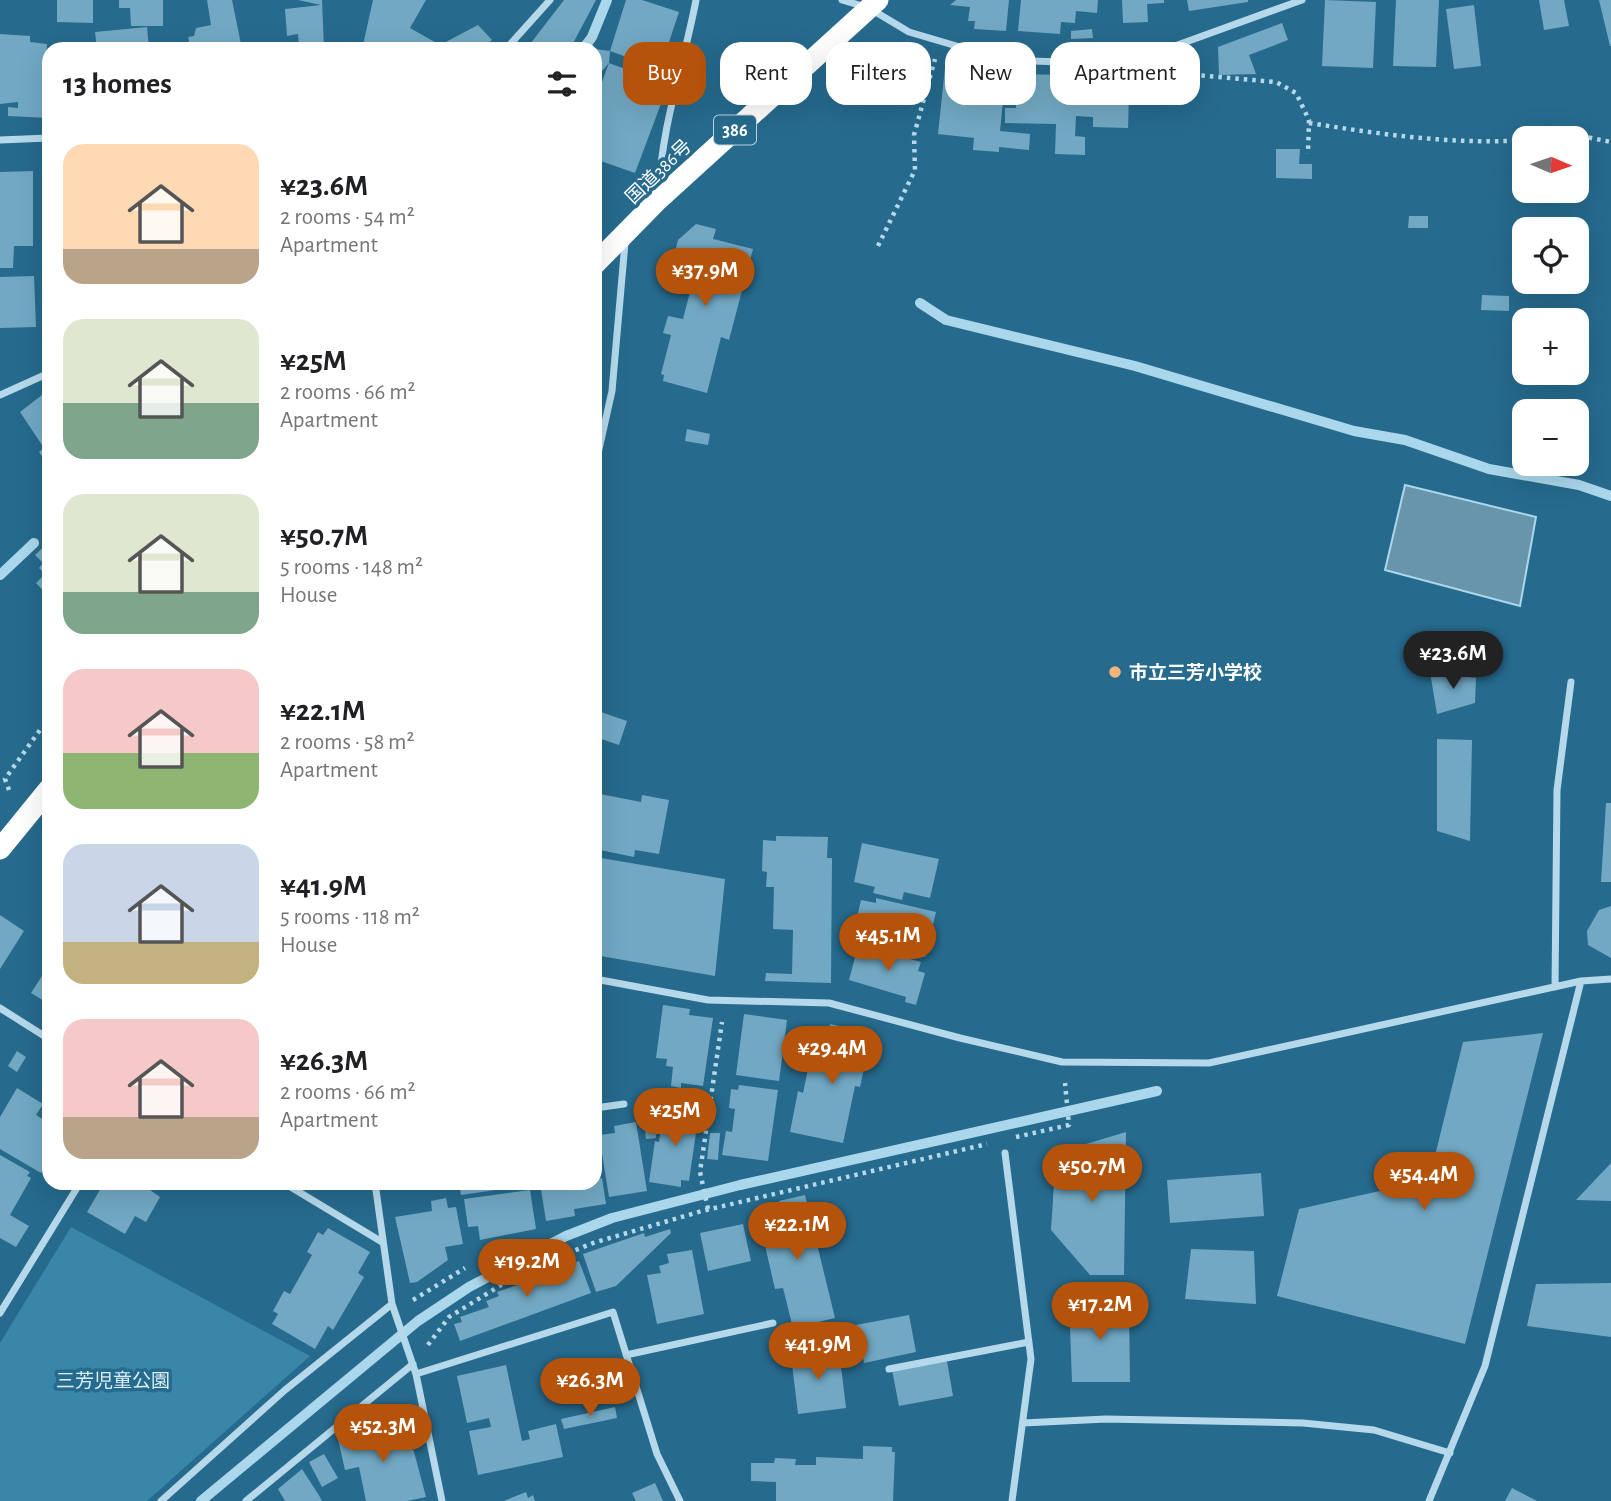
<!DOCTYPE html>
<meta charset="utf-8">
<style>
body{margin:0;font-family:"Alegreya Sans","Noto Sans JP",sans-serif;background:#f6f6f6;color:#202124;height:100vh;display:flex;flex-direction:column;font-size:26px;white-space:nowrap}
*{box-sizing:border-box;margin:0}
p{font-size:23px;color:#757577}
.icon{flex:none;width:38px;height:38px;fill:none;stroke:currentColor;stroke-width:2;stroke-linecap:round;stroke-linejoin:round}
.map{position:relative;flex:1;overflow:hidden}
.details{position:absolute;left:42px;top:42px;width:560px;height:1148px;display:flex;flex-direction:column;background:#fff;border-radius:21px;box-shadow:0 7px 28px #0002}
.details>*{flex:none}
.top-card{position:absolute;left:623px;top:42px;width:665px;height:63px;display:flex;gap:14px}
.needle{width:46px;rotate:92deg}
.controls{position:absolute;left:1512px;top:126px;display:grid;gap:14px}
.controls a{display:grid;place-items:center;width:77px;height:77px;border-radius:14px;background:#fff;box-shadow:0 7px 28px #0002;font-size:35px}
.price{position:absolute;translate:-50% -60px;padding:0 16px;border-radius:24px;background:#b45309;color:#fff;font-size:23px;line-height:46px;filter:drop-shadow(0 2px 4px #0008)}
.price::after{content:'';position:absolute;left:50%;top:42px;width:21px;height:16px;margin-left:-10px;background:inherit;clip-path:polygon(0 0,100% 0,50% 100%)}
.price.current{background:#222;color:#fff}
ul{padding:0;list-style:none}
li{display:flex;align-items:center;gap:21px;height:175px;padding:0 21px}
li span{display:grid;place-items:center;flex:none;width:196px;height:140px;border-radius:21px;color:#555}
li>.icon{margin-inline-start:auto}
span .icon{width:84px;height:84px;fill:#fffc;stroke-width:1}
li b{font-size:30px}
h2{display:flex;justify-content:space-between;align-items:center;height:84px;padding:0 21px;font-size:30px}
.chip{padding:0 24px;border-radius:21px;background:#fff;box-shadow:0 7px 28px #0002;font-size:24px;line-height:63px}
.chip.current{background:#b45309;color:#fff}
.map>svg:first-child{display:block}
.green{fill:#3a86a9}
.water{fill:#6995ac;stroke:#aad7eb;stroke-width:2}
.lines{fill:none;stroke-linecap:round;stroke-linejoin:round}
.stream{stroke:#aad7eb;stroke-width:10}
.building{fill:#72a8c3}
.path{stroke:#b5d9ea;stroke-width:4.5;stroke-dasharray:3.5 5;stroke-linecap:butt}
.street{stroke:#b5d9ea;stroke-width:7}
.highway{stroke:#fff;stroke-width:21}
.poi-dot{fill:#f4b57a;stroke:#266a8d;stroke-width:2.5}
.labels{text-anchor:middle;stroke-width:7;stroke-linejoin:round;paint-order:stroke}
.shield{fill:#266a8d;stroke:#bed2dd;stroke-width:2}
.shield-label{font-size:18px;font-weight:bold;fill:#fff}
.street-label{font-size:19px;fill:#fff;stroke:#266a8d}
.poi-label{font-size:19px;font-weight:bold;fill:#fff;stroke:#266a8d;text-anchor:start}
.park-label{font-size:19px;fill:#daeef8;stroke:#266a8d}
</style>
<div class="map">
<svg width="1611" height="1501" viewBox="0 0 1611 1501">
<rect width="100%" height="100%" fill="#266a8d"/>
<path class="green" d="M71 1227 310 1356 147 1501H0V1343Z"/>
<path class="water" d="M1405 485 1536 517 1520 606 1385 570Z"/>
<g class="lines">
<path class="stream" d="M583 49 592 37 607 0
M920 303 946 320 1135 366 1354 431 1405 440 1489 469 1579 485 1611 496
M0 575 34 543
M201 1501 418 1321 469 1287 566 1236 612 1218 740 1185 1157 1091"/>
</g>
<path class="building" d="M57 0H93V23L57 22Z
M119 0H163V26H131L130 8H119Z
M207 0H232L242 49H191L188 37 194 36 196 28 211 25Z
M298 0H322L324 49H299L298 34 287 36 285 9 321 5Z
M373 0H426L410 28 440 45 478 25 492 40 482 49H444L440 45 438 49H381L363 45Z
M564 0H596L570 49H522L524 46 527 48Z
M626 0H642L679 12 660 69 610 51Z
M956 0H1009L1006 31 974 29 975 21H968L970 7 950 5Z
M1021 0H1098L1097 13 1076 11 1075 23 1061 22 1060 34 1018 31Z
M1122 0H1164V3L1147 4 1148 22 1123 23Z
M1187 0H1248V2L1189 11Z
M1325 0 1376 2 1373 68 1322 66Z
M1396 0H1439L1436 67 1393 66Z
M1539 0H1564L1569 26 1544 30Z
M1599 0H1611V46H1610Z
M1474 5 1481 66 1454 69 1446 9Z
M1282 23 1288 40 1249 55 1256 74 1219 75 1218 47Z
M147 27 149 49H97L95 32Z
M1092 29 1093 38 1071 39V31Z
M0 34 30 36V42L47 44 45 81H49V118L8 116V107L18 108V102L0 104Z
M595 49 610 51 609 63 595 79Z
M946 58 988 62V69L1006 71 1000 131 1030 134 1029 150 999 147V152L973 150 974 138 938 134Z
M609 63 668 85 635 173 595 159V101Z
M1016 74 1120 76V93H1129L1128 128 1093 127V117L1076 116 1075 136 1085 137V155L1055 154 1056 124 1005 123V108H1016Z
M1276 149H1300L1299 164H1312V179L1276 178Z
M33 171V246H14L13 268H0V172Z
M1409 216H1428V228H1408Z
M696 224 716 229 713 239 753 249 729 340 721 337 707 393 663 381 664 375 661 374 671 335 663 333 668 316 683 319 690 292 698 293 705 264 674 256 678 240Z
M34 276 36 327 0 328V277Z
M1482 295 1509 296V311L1481 310Z
M42 395 47 401 49 400V466L39 452 44 448 20 412Z
M687 429 710 434 708 445 685 441Z
M49 542V597L36 583 45 574 39 568 43 563 35 555Z
M1430 672 1476 678 1475 703 1437 714Z
M595 710 627 721 619 745 595 737Z
M1437 739 1472 740 1470 841 1437 831Z
M595 793 641 802 642 795 669 800 659 854 635 850 634 857 595 849Z
M1606 803H1611V882H1601Z
M776 836 828 837 827 858H832L831 983 765 981 766 973 792 974 793 930 773 929 774 887H766L767 872 762 871 763 840 776 841Z
M862 843 939 859 930 898 904 892 902 900 873 893 875 887 854 882Z
M595 857 725 879 715 976 595 955Z
M876 898 936 912 925 957 860 942 862 937 853 935 861 900 876 903Z
M1611 906V958L1588 945 1587 931 1599 910Z
M0 915 24 931 0 969Z
M866 947 921 962 918 971 925 973 916 1005 905 1002 906 997 849 980 857 950 865 951Z
M49 965V1004L31 993Z
M663 1005 690 1009 689 1015 713 1018 703 1086 681 1083V1088L671 1086 673 1067 666 1066 667 1059 656 1058Z
M744 1014 787 1020 779 1081 736 1075Z
M830 1024 867 1032 865 1040 870 1041 860 1087 855 1086 843 1143 790 1132 798 1091 803 1093 808 1069 819 1072Z
M1543 1033 1465 1344 1277 1296 1299 1209 1429 1180 1463 1042Z
M17 1051 26 1057 17 1072 8 1066Z
M739 1085 778 1090 768 1161 722 1155 726 1131 732 1132 735 1109 729 1108 731 1089 738 1090Z
M17 1088 43 1104 36 1115 49 1123V1160L41 1173 0 1149V1117Z
M664 1107 699 1112 689 1181 681 1180V1187L649 1182 655 1141 659 1142Z
M654 1111 656 1138 646 1139 643 1112Z
M636 1122 647 1191 609 1197 599 1135 615 1133 614 1126Z
M1126 1132 1124 1275H1090L1051 1230 1056 1153Z
M710 1133H720L718 1160 707 1159Z
M0 1155 30 1172 27 1176 31 1178 10 1215 29 1226 16 1247 0 1238Z
M1611 1163V1201L1576 1200Z
M1261 1173 1264 1216 1170 1223 1167 1180Z
M602 1178 606 1204 574 1209 575 1216 546 1221 540 1183H595V1179Z
M104 1183H154L150 1190 160 1197 146 1222 135 1216 125 1234 87 1212Z
M459 1183H530V1185L461 1195Z
M530 1190 536 1229 480 1240 478 1226 468 1227 464 1199Z
M805 1195 835 1318 793 1328 783 1288 775 1289 758 1215 781 1209 779 1201Z
M446 1198 448 1208 456 1207 463 1244 445 1247 448 1260 417 1282 410 1283 395 1217 432 1211 431 1201Z
M743 1224 751 1261 708 1271 700 1233Z
M328 1228 370 1252 358 1273 364 1277 333 1330 328 1326 315 1349 272 1324 278 1314 273 1311 284 1291 290 1294 312 1255 307 1252 318 1232 323 1235Z
M670 1229 671 1233 616 1286 596 1292 583 1254 644 1233 645 1237Z
M1191 1249 1254 1251 1256 1304 1185 1299Z
M692 1250 704 1314 657 1324 647 1275 661 1273 659 1266 669 1263 667 1254Z
M579 1261 591 1293 460 1341 454 1324 462 1322 460 1317 489 1307 486 1301 499 1296 497 1292 523 1283 525 1289 531 1287 527 1277 536 1274 535 1270 559 1262 562 1267Z
M1611 1283V1337L1527 1326 1536 1284Z
M1069 1301 1129 1303 1130 1382H1072Z
M909 1315 916 1352 864 1363 856 1325Z
M839 1350 846 1408 798 1414 791 1356Z
M947 1361 953 1396 899 1406 892 1370Z
M506 1365 522 1441 530 1439 528 1431 556 1424 563 1457 478 1475 469 1431 491 1427 489 1418 467 1423 457 1376Z
M615 1407 617 1418 564 1429 561 1419Z
M393 1423 395 1436 409 1433 426 1497 407 1501H366L359 1467 345 1470 337 1435Z
M863 1446 892 1447V1452H895L893 1501H776V1482L751 1481V1463H774L775 1458 796 1459 795 1465H816V1457L863 1459Z
M324 1454 338 1478 322 1487 309 1462Z
M302 1469 320 1497 322 1501H285L278 1489Z
M655 1483 663 1501H636L632 1493Z
M1512 1488 1537 1501H1505Z
M526 1492 528 1498 533 1495 535 1501H504Z"/>
<g class="lines">
<path class="path" d="M1170 69 1172 73 1276 82 1296 93 1309 120 1308 154
M1309 123C1380 134 1452 145 1524 140
M1555 138 1581 136 1611 142
M878 246 915 170 914 135 935 59
M9 790 5 779 40 730 49 738
M1016 1137 1069 1125 1065 1083
M708 1209 700 1172 722 1022
M413 1300 465 1268
M428 1345 449 1317 524 1271 593 1243 702 1211 987 1144"/>
<path class="street" d="M842 0 869 8 909 32 1004 60 1094 63 1172 47 1302 0
M506 49 550 0
M0 140 49 138
M659 192C661 127 684 64 696 0
M0 395 49 373
M595 467 612 391 625 243
M595 979 708 1000 829 1003 960 1038 1062 1062 1209 1063 1581 981 1611 979
M1555 987 1557 790 1571 682
M0 1008 49 1039
M595 1108 624 1104
M1005 1153 1031 1359 1012 1501
M284 1183 382 1242
M375 1183 392 1304 416 1374 442 1501
M0 1313 80 1183
M626 1355 773 1323
M889 1369 1029 1342
M416 1374 613 1312 657 1454 680 1501
M1023 1423 1106 1419 1303 1423 1374 1430 1450 1453
M161 1501 285 1390 392 1304
M246 1501 413 1364
M1429 1501 1485 1366 1581 981"/>
<path class="highway" d="M595 264 658 200 878 0
M0 849 49 789"/>
</g>
<circle class="poi-dot" cx="1115" cy="672" r="7"/>
<g class="labels">
<rect class="shield" x="714" y="115.5" width="42" height="29" rx="5"/>
<g class="shield-label">
<text x="735" y="136">386</text>
</g>
<g class="street-label">
<text transform="translate(658 171) rotate(-44)" y="7">国道386号</text>
</g>
<g class="poi-label">
<text x="1129" y="679">市立三芳小学校</text>
</g>
<g class="park-label">
<text x="113" y="1387">三芳児童公園</text>
</g>
</g>
</svg>
<div class="controls">
<a><svg class="needle" viewBox="-14 -14 28 28"><path d="M0-13l5 13h-10z" fill="#e53935"/><path d="M0 13l5-13h-10z" fill="#757577"/></svg></a>
<a><svg class="icon" aria-label="locate" viewBox="0 0 24 24"><circle cx="12" cy="12" r="6"/><path d="M12 2v4M12 18v4M2 12h4M18 12h4"/></svg></a>
<a>+</a>
<a>−</a>
</div>
<b class="price" style="left:705px;top:308px">¥37.9M</b>
<b class="price current" style="left:1453px;top:691px">¥23.6M</b>
<b class="price" style="left:888px;top:973px">¥45.1M</b>
<b class="price" style="left:832px;top:1086px">¥29.4M</b>
<b class="price" style="left:675px;top:1148px">¥25M</b>
<b class="price" style="left:1092px;top:1204px">¥50.7M</b>
<b class="price" style="left:1424px;top:1212px">¥54.4M</b>
<b class="price" style="left:797px;top:1262px">¥22.1M</b>
<b class="price" style="left:527px;top:1299px">¥19.2M</b>
<b class="price" style="left:1100px;top:1342px">¥17.2M</b>
<b class="price" style="left:818px;top:1382px">¥41.9M</b>
<b class="price" style="left:590px;top:1418px">¥26.3M</b>
<b class="price" style="left:383px;top:1464px">¥52.3M</b>
<div class="top-card">
<a class="chip current">Buy</a>
<a class="chip">Rent</a>
<a class="chip">Filters</a>
<a class="chip">New</a>
<a class="chip">Apartment</a>
</div>
<section class="details">
<h2>13 homes<svg class="icon" aria-label="filters" viewBox="0 0 24 24"><path d="M4 7h16M4 17h16"/><circle cx="9" cy="7" r="2"/><circle cx="15" cy="17" r="2"/></svg></h2>
<ul>
<li><span style="background:linear-gradient(#ffd9b3 75%,#b9a48a 0)"><svg class="icon" aria-label="home" viewBox="0 0 24 24"><path d="M3 11l9-7 9 7M6 9v11h12V9"/></svg></span><div><b>¥23.6M</b><p>2 rooms · 54 m²</p><p>Apartment</p></div></li>
<li><span style="background:linear-gradient(#dfe7d0 60%,#7fa58c 0)"><svg class="icon" aria-label="home" viewBox="0 0 24 24"><path d="M3 11l9-7 9 7M6 9v11h12V9"/></svg></span><div><b>¥25M</b><p>2 rooms · 66 m²</p><p>Apartment</p></div></li>
<li><span style="background:linear-gradient(#dfe7d0 70%,#7fa58c 0)"><svg class="icon" aria-label="home" viewBox="0 0 24 24"><path d="M3 11l9-7 9 7M6 9v11h12V9"/></svg></span><div><b>¥50.7M</b><p>5 rooms · 148 m²</p><p>House</p></div></li>
<li><span style="background:linear-gradient(#f6c9c9 60%,#8fb573 0)"><svg class="icon" aria-label="home" viewBox="0 0 24 24"><path d="M3 11l9-7 9 7M6 9v11h12V9"/></svg></span><div><b>¥22.1M</b><p>2 rooms · 58 m²</p><p>Apartment</p></div></li>
<li><span style="background:linear-gradient(#c9d6e8 70%,#c2b280 0)"><svg class="icon" aria-label="home" viewBox="0 0 24 24"><path d="M3 11l9-7 9 7M6 9v11h12V9"/></svg></span><div><b>¥41.9M</b><p>5 rooms · 118 m²</p><p>House</p></div></li>
<li><span style="background:linear-gradient(#f6c9c9 70%,#b9a48a 0)"><svg class="icon" aria-label="home" viewBox="0 0 24 24"><path d="M3 11l9-7 9 7M6 9v11h12V9"/></svg></span><div><b>¥26.3M</b><p>2 rooms · 66 m²</p><p>Apartment</p></div></li>
</ul>
</section>
</div>
